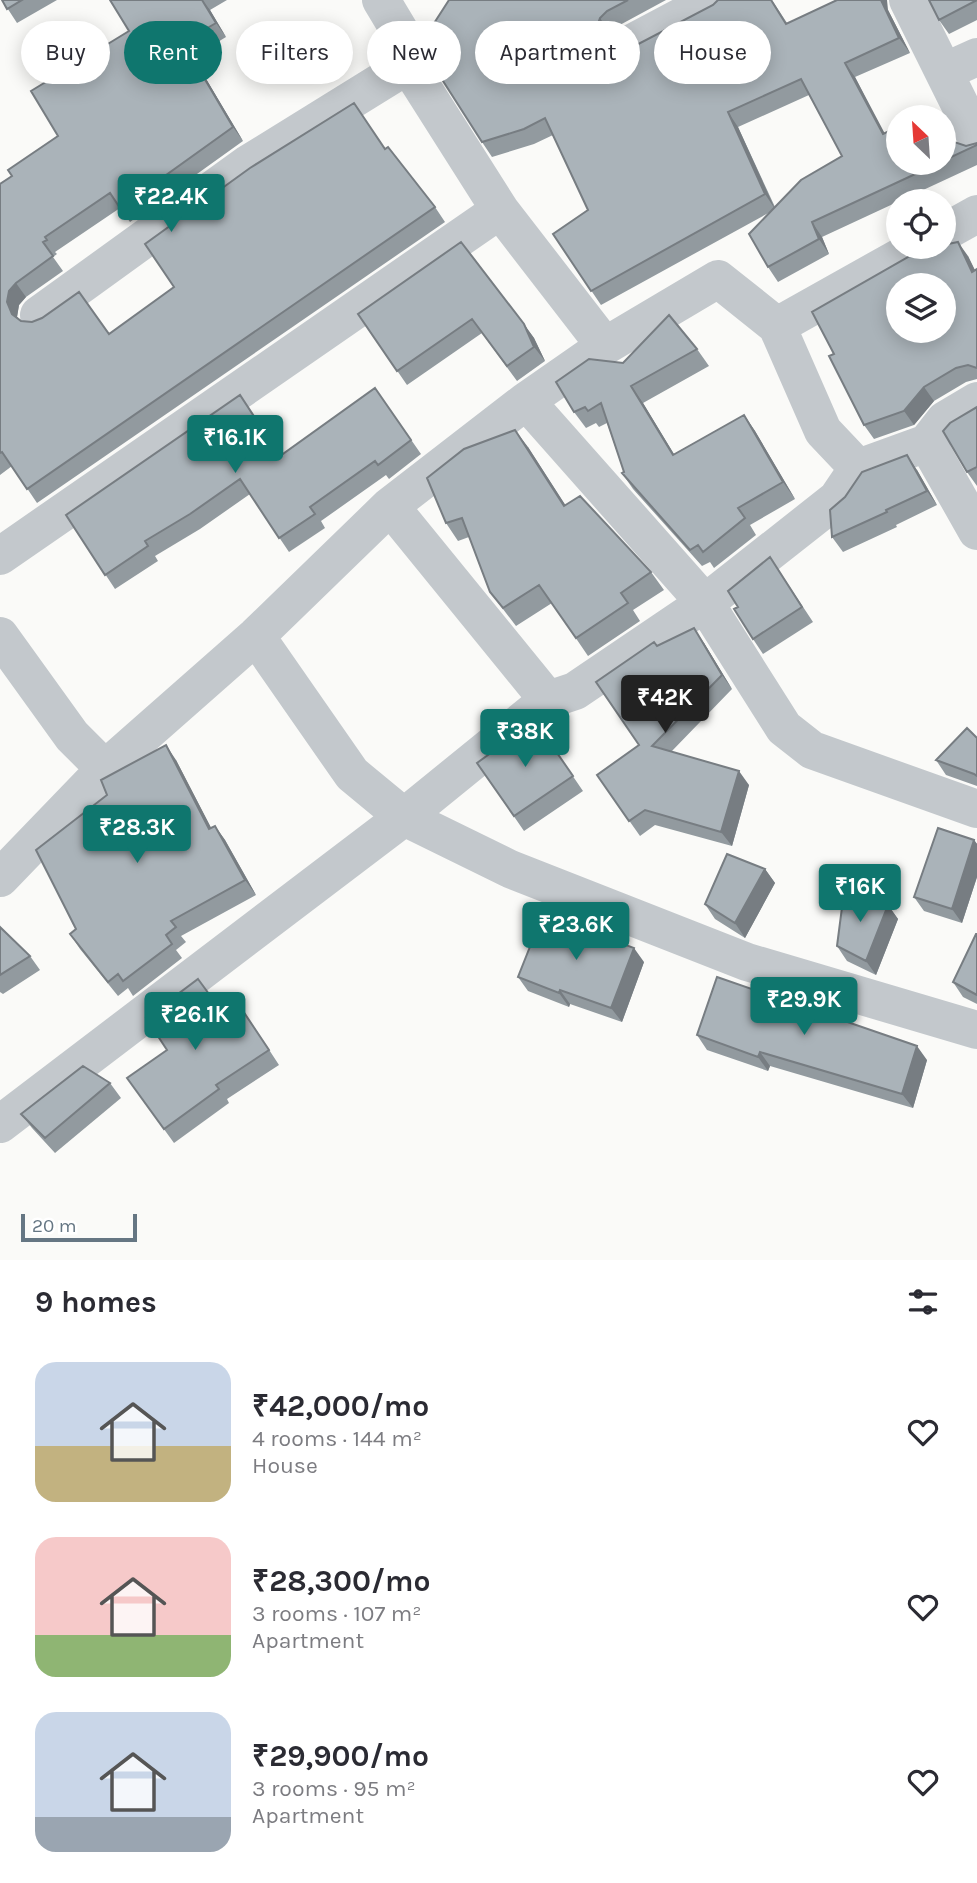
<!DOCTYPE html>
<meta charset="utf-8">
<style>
body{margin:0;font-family:Karla,sans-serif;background:#f2f2f3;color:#2b2b33;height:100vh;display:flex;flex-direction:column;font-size:26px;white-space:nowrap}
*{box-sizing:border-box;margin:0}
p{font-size:23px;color:#7c7c81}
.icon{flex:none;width:38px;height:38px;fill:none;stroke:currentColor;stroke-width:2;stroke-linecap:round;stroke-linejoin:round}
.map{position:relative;height:1260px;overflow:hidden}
.drawer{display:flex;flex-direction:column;background:#fff;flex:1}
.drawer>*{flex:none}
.hud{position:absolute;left:21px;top:21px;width:936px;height:63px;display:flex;gap:14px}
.needle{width:46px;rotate:335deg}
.tools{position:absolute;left:886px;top:105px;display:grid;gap:14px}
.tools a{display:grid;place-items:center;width:70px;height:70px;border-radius:50%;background:#fff;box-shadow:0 4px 18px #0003;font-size:35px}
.scale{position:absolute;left:21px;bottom:18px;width:116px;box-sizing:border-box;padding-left:7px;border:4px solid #657683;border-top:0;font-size:19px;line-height:24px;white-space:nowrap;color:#657683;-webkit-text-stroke:5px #fff;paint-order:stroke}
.price{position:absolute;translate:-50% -60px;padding:0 16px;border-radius:7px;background:#0f766e;color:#fff;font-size:23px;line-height:46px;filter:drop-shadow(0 2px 4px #0008)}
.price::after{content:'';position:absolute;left:50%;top:42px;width:21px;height:16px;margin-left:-10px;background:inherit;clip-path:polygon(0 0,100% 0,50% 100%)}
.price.on{background:#222;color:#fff}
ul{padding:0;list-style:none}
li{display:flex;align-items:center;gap:21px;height:175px;padding:0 35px}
li span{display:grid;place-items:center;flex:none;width:196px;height:140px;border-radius:21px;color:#555}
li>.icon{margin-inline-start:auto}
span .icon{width:84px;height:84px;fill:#fffc;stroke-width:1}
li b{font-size:30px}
h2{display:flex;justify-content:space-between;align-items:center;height:84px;padding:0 35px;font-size:30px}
.tag{padding:0 24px;border-radius:32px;background:#fff;box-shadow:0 4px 18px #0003;font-size:24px;line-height:63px}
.tag.on{background:#0f766e;color:#fff}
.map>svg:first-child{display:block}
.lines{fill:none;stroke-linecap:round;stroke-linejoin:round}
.minor{stroke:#c3c8cc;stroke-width:38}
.wall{fill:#929a9f;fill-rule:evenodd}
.shaded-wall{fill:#777d82}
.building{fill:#aab3b9;stroke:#777d82;stroke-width:2;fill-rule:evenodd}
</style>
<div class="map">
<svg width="977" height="1260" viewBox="0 0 977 1260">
<rect width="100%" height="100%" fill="#fafaf8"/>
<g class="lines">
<path class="minor" d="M908 0 977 139
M628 45 713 0
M946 71 977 57
M500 210 605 346
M943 233 977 214
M39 315 248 164 408 65
M526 401 605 346 718 279 777 326
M927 443 977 531
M858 468 823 431 777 326 918 247
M390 506 548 700
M0 556 500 210 408 65 399 30 381 0
M0 636 72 736 105 769
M256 636 352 774 404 817 510 869 747 962 977 1030
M0 878 105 769 256 636 390 506 526 401 705 603 784 728 812 750 977 809
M0 1124 404 817 548 700 575 691 705 603 837 499 858 468 927 443 945 420 977 401"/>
</g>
<path class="wall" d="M2 0H57L17 23Z
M110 0H227L210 10 226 37 193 57 243 141 130 222 120 208 55 252 57 254 53 257 63 271 26 297 19 305 17 317 21 321 109 334 174 287 354 103 385 149 435 207 445 222 37 503 12 466 0 475V184L12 176 58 136 129 31Z
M449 0H666L618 26 610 33 606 44 608 49 618 52 627 50 713 5 718 0H772L787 23 888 10 910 53 855 77 898 163H943V122L954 142 966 146 977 143V165L822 237 829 254 778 282 768 267 772 211 601 305 553 234 588 210 553 135 534 144 492 157 482 142ZM809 95 842 156 775 207 738 127Z
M977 0V20L949 34 939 20Z
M461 242 534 338 545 361 517 381 482 333 407 385 358 314Z
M968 256 975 270 977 269V379L966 382 934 401 914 425 874 439 864 425Z
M697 349 709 366 643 403 674 454 744 415 755 431 795 499 750 525 756 535 714 568 710 562 702 566 633 489 622 473 624 472 607 423 599 427 596 423 586 428 574 412 623 363Z
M375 388 421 454 389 479 386 475 321 521 325 528 289 552 250 494 200 529 155 556 158 561 115 589 66 515 281 456Z
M977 407V486L967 472Z
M528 447 565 505 651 572 664 590 633 610 640 621 588 656 552 603 516 626 490 592 469 537 458 541 446 523Z
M917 470 937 505 896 525 897 527 843 552 832 537Z
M770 557 813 622 763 654 753 639 738 607Z
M704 643 732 689 671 752 749 785 732 846 655 825 640 836 597 775 639 745 657 646Z
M535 721 583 791 524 831 477 763Z
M977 738V786L946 775 936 760Z
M176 760 211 828 215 826 225 840 256 895 181 936 186 942 176 950 182 958 133 996 128 988 118 996 80 949 70 934 76 929Z
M974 840 977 844V877L962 923 924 911 914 897Z
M765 869 775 883 745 938 715 919 705 904Z
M888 905 898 919 876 975 847 961 837 946Z
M0 927 30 956 40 970 3 994 0 992Z
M977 934V1004L963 997 953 982Z
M644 962 622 1022 570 1004 569 1007 528 991 518 977Z
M220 1009 245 1013 279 1065 227 1099 229 1103 174 1143 127 1078 167 1050Z
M697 1035 927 1060 913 1108 770 1066 768 1071 707 1050Z
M110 1083 121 1098 55 1153 32 1128 21 1114Z"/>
<path class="shaded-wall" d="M202 0 210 10 226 37 216 23Z
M881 0H887L888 10 910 53 899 38Z
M600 18 610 33 606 44 609 56 599 41 596 29Z
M183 42 193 57 243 141 233 127Z
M845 63 855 77 893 149 883 134Z
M728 112 738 127 775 209 765 194Z
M943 122 946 125 957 149 947 134 943 126Z
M812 222 822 237 829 254 819 239Z
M958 242 968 256 977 275 972 272Z
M16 283 26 297 19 305 17 317 22 328 12 314 7 302 9 291Z
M524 324 534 338 545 361 534 347Z
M631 386 643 403 684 471 673 455Z
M924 387 934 401 914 425 904 411Z
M744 415 755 431 795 499 783 482Z
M515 430 528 447 577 523 564 506Z
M907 455 917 470 937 505 927 491Z
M694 628 704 643 732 689 722 675Z
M166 745 176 760 219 843 209 829Z
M739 771 749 785 732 846 721 832Z
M215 826 225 840 256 895 245 880Z
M974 840 977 844V877L962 923 952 909Z
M765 869 775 883 745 938 735 923Z
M888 905 898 919 876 975 866 961Z
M634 948 644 962 622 1022 611 1008Z
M560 990 570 1004 569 1007 559 993Z
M917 1046 927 1060 913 1108 902 1094Z
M760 1052 770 1066 768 1071 758 1057Z"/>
<path class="building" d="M2 0H22L7 9Z
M110 0H202L216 23 183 42 233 127 120 208 110 193 45 237 47 240 43 242 53 256 16 283 9 291 7 302 12 314 21 321 32 322 42 318 79 292 109 334 174 287 145 244 250 168 354 103 385 149 388 147 435 207 27 489 2 452 0 453V184L12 176 8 170 58 136 31 91 129 31Z
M449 0H628L607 11 600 18 596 29 599 41 607 49 618 52 627 50 713 5 718 0H771L786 24 837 0H881L899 38 845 63 883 134 898 127V163H939L812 222 819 239 768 267 749 234 801 180 842 156 801 79 728 112 765 194 591 291 553 234 588 210 545 118 524 129 482 142 420 45Z
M929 0H977L939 20Z
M935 110 939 117H920Z
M943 126 947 134 954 142 966 146 977 143V145L943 161Z
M461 242 524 324 534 347 507 366 472 319 397 371 358 314Z
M958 242 972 272 977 269V368L968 365 956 368 924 387 904 411 864 425 829 356 834 354 812 312 922 249 935 247H943V245ZM898 285H943V331H898Z
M669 315 697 349 631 386 673 455 744 415 783 482 738 508 745 518 703 552 698 545 690 550 622 473 624 472 601 403 588 411 585 407 574 412 556 382 589 359 623 363Z
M375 388 411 440 378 465 375 461 310 507 315 514 279 538 240 479 190 514 145 541 148 546 105 575 66 515 240 395 280 456Z
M977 407V467L967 472 943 431 950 423Z
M515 430 564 506 580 496 651 572 621 593 628 603 576 638 539 585 503 608 490 592 462 518 446 523 427 478 464 449Z
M907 455 927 491 886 510 887 512 832 537 830 510 845 497 862 472Z
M770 557 802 607 753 639 734 609 738 607 728 591Z
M694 628 722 675 652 746 739 771 721 832 645 810 629 821 597 775 639 745 596 682 654 642 657 646Z
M535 721 573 776 514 816 477 763Z
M967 728 977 738V776L974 774 936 760Z
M166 745 209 829 215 826 245 880 171 921 176 927 166 935 172 944 123 981 118 974 108 982 70 934 76 929 36 850 107 795 101 780Z
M938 828 974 840 952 909 914 897Z
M727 854 765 869 735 923 705 904Z
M844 892 888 905 866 961 837 946Z
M543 914 634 948 611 1008 560 990 559 993 518 977Z
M0 927 30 956 0 975Z
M976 934H977V995L953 982Z
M717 977 917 1046 902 1094 760 1052 758 1057 697 1035Z
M198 979 220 1009 235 999 269 1050 216 1085 219 1089 164 1129 127 1078 167 1050 146 1018Z
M83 1066 110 1083 45 1138 21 1114Z"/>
</svg>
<div class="tools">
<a><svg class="needle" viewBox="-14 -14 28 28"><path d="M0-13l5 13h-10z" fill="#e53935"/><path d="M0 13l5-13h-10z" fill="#7c7c81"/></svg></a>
<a><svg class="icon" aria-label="locate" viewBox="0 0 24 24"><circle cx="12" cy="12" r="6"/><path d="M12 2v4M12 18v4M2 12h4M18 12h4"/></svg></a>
<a><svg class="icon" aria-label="layers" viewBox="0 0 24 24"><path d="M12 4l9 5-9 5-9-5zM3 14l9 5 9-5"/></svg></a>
</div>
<div class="scale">20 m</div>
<b class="price" style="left:171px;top:234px">₹22.4K</b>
<b class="price" style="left:235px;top:475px">₹16.1K</b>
<b class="price on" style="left:665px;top:735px">₹42K</b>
<b class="price" style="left:525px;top:769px">₹38K</b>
<b class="price" style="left:137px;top:865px">₹28.3K</b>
<b class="price" style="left:860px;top:924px">₹16K</b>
<b class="price" style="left:576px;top:962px">₹23.6K</b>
<b class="price" style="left:804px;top:1037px">₹29.9K</b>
<b class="price" style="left:195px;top:1052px">₹26.1K</b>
<div class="hud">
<a class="tag">Buy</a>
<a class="tag on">Rent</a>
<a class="tag">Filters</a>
<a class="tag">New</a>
<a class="tag">Apartment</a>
<a class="tag">House</a>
</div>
</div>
<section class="drawer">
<h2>9 homes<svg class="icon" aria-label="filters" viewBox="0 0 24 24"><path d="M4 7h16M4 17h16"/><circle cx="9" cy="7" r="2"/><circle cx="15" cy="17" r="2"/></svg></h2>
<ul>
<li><span style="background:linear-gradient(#c9d6e8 60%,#c2b280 0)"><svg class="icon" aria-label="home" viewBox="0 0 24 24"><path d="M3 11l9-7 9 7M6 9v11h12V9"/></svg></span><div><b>₹42,000/mo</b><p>4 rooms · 144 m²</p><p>House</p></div><svg class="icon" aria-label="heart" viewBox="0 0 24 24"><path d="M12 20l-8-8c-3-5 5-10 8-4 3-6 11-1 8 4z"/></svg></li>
<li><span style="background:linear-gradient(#f6c9c9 70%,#8fb573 0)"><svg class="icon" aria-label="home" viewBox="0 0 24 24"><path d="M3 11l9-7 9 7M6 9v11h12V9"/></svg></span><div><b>₹28,300/mo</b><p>3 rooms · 107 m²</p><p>Apartment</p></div><svg class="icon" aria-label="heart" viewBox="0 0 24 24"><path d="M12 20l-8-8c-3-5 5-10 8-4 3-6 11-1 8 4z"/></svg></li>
<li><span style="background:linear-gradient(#c9d6e8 75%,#9aa5b1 0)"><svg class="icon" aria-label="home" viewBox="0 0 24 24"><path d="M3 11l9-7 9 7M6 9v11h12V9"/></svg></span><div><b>₹29,900/mo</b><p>3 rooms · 95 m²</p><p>Apartment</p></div><svg class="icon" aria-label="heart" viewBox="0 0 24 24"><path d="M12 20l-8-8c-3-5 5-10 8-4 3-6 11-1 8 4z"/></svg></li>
</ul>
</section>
